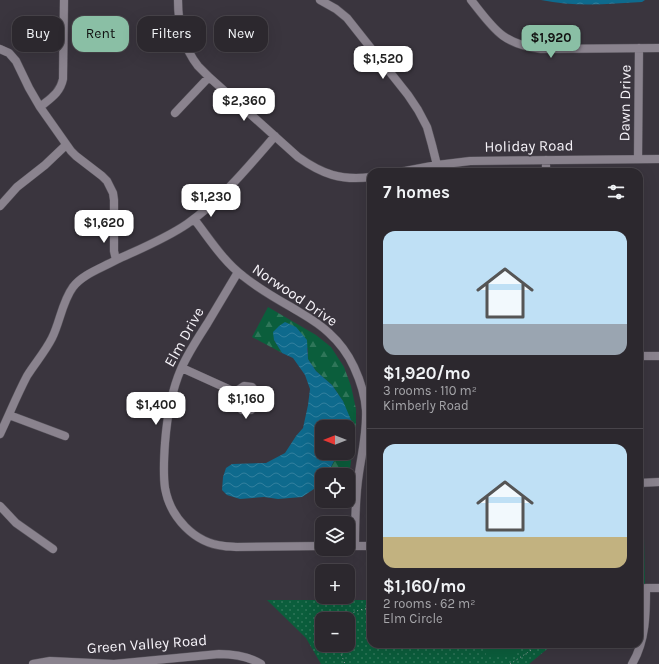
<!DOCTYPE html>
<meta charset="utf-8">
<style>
body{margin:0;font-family:Karla,sans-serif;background:#343036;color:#f1f3f6;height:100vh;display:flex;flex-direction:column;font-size:15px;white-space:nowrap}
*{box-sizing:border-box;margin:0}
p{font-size:13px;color:#a6a6aa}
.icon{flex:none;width:22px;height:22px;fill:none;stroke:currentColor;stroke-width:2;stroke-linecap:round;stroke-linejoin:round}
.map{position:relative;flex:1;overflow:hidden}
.drawer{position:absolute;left:367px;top:168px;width:276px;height:480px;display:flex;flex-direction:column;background:#2c282e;border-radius:12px;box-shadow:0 4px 16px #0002,0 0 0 1px #48444a}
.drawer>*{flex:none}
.top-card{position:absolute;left:12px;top:16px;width:295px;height:36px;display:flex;gap:8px}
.needle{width:26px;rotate:270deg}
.fabs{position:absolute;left:315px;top:420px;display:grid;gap:8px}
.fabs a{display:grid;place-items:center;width:40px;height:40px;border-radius:8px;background:#2c282e;box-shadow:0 4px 16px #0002,0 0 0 1px #48444a;font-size:20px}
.price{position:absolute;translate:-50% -34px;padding:0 9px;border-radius:8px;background:#fff;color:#222;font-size:13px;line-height:26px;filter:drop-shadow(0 1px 2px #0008)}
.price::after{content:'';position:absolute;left:50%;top:24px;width:12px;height:9px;margin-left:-6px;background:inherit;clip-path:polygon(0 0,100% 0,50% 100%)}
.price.active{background:#8abfa5;color:#111}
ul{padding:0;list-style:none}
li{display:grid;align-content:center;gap:8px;height:212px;padding:0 16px}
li+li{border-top:1px solid #48444a}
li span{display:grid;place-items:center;height:124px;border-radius:12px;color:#555}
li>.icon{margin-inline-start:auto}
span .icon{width:72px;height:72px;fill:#fffc;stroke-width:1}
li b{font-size:17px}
h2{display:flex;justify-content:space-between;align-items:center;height:48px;padding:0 16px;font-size:17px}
.tag{padding:0 14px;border-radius:12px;background:#2c282e;box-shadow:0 4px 16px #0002,0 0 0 1px #48444a;font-size:14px;line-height:36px}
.tag.active{background:#8abfa5;color:#111}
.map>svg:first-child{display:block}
.forest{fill:url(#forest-firs)}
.park{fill:url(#park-dots);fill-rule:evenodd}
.garden{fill:#0b5e3c}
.water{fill:url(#water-waves)}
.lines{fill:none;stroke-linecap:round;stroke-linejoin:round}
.minor-casing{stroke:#58545c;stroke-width:9}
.path{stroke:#a19da5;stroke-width:1;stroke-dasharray:1 3;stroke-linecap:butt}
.minor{stroke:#8a838e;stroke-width:8}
.labels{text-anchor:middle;stroke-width:3.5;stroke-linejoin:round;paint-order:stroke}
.street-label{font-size:15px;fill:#f6f3f9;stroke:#3a353e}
</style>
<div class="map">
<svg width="659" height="664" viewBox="0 0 659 664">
<defs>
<pattern id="forest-firs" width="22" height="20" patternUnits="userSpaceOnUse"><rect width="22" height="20" fill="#0b5e3c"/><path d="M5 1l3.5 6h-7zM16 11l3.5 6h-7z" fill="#2f7659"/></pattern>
<pattern id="park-dots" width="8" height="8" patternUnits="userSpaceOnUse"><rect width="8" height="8" fill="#0b5e3c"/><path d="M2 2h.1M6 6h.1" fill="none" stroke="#2f7659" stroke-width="1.8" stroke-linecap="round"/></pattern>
<pattern id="water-waves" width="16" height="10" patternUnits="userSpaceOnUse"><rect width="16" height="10" fill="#0e6a8d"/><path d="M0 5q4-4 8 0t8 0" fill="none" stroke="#32809e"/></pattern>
</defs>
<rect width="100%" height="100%" fill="#3a353e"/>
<path class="forest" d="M268 307 316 335 331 347 344 367 351 386 356 409V425L348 483V475H325L331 467 338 453H348V434L349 431 343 401 332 385 316 371 308 359V348L274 340 282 353 252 337Z"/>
<path class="park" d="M639 536H644L645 585H641L639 626Z
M267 600H371V644H552L546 650 529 664H321L306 638ZM322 619H348V645H322Z"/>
<path class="garden" d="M486 644H515V655H486Z"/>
<path class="water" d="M541 0H645L642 2C609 4 574 7 541 0Z
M285 322 296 327 307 340 308 359 316 371 332 385 343 401 351 420 349 431 348 434V427H322V453H338L331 467 325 475H322V480L317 487 302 497 278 499 264 497 240 499 227 495 222 490 223 477 226 468 232 464 266 463 285 453 296 436 303 428 308 405 310 389 305 375 293 358 282 353 274 340 273 332 279 326Z"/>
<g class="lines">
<defs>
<path id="minor" d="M178 0C178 24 183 47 198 66 202 70 206 74 209 77L298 157C322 174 341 181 371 177
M320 0 336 9 347 18 408 95 418 110 427 127 432 145 437 165
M471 0C494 29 502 44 541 49L659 48
M0 49 9 53 16 61 29 88 40 107 71 151 76 156 102 176 107 181 113 193 114 200V251L116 260C102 268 83 274 73 287 62 302 60 322 52 338 45 352 35 363 27 376 17 395 9 415 0 434
M40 107C51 98 60 93 63 79L64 0
M175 113 209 77
M638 159 639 48
M546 160V172
M400 172 437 165 470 161 659 159
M0 206 17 187 45 165 66 145
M194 219C209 238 223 261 243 276 258 288 275 298 291 307 304 315 318 322 329 333 339 342 348 354 354 367 360 380 365 395 366 410 367 432 362 452 359 473 355 498 355 522 355 546
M116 260C140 249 165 239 187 224 221 200 248 167 275 136
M238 272C228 289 217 307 207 324 198 338 188 353 181 369 171 392 167 417 165 443 164 457 163 474 165 488 170 517 194 543 224 546 228 547 232 546 236 547L322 546
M639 356H659
M182 368 235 392V402L242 410H251L258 403V394L252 387 244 386 235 392
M9 415 65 436
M639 483 659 482
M0 506 16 523 53 549
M348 546H371
M33 664 50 661 114 664 219 654C234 654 248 656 261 664
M632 664C646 641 646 613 646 588H659"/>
</defs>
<use href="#minor" class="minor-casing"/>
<path class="path" d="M339 619 359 610 371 608
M334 645 341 654 345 664
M510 664 533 649 538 644"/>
<use href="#minor" class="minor"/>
</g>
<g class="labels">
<g class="street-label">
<text transform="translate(625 103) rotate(-89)" y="5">Dawn Drive</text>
<text transform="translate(529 146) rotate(-1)" y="5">Holiday Road</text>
<text transform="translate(295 295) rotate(34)" y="5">Norwood Drive</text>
<text transform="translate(184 337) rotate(-61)" y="5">Elm Drive</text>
<text transform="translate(147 644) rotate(-4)" y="5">Green Valley Road</text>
</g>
</g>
</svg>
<div class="fabs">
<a><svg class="needle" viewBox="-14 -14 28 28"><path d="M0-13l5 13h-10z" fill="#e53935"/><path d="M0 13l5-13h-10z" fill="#a6a6aa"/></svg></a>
<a><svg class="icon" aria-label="locate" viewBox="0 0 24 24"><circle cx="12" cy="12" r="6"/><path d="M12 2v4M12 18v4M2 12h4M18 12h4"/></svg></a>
<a><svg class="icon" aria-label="layers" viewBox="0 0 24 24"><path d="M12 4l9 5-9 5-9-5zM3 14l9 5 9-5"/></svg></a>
<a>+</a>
<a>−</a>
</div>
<b class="price active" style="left:551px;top:59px">$1,920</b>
<b class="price" style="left:383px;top:80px">$1,520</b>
<b class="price" style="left:244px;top:122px">$2,360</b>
<b class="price" style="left:211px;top:218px">$1,230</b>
<b class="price" style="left:104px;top:244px">$1,620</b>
<b class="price" style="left:246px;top:420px">$1,160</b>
<b class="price" style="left:156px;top:426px">$1,400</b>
<div class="top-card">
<a class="tag">Buy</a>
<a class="tag active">Rent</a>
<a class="tag">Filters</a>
<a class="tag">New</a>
</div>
<section class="drawer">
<h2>7 homes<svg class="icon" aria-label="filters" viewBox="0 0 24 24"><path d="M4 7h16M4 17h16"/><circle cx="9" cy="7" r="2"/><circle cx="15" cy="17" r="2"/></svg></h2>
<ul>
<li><span style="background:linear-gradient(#bfe0f5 75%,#9aa5b1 0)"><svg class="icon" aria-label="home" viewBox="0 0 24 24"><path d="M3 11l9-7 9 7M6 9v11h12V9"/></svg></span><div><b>$1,920/mo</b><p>3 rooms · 110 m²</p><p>Kimberly Road</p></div></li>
<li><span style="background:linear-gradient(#bfe0f5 75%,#c2b280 0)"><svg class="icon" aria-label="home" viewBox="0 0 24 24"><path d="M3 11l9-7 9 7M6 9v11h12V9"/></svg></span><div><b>$1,160/mo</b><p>2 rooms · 62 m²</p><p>Elm Circle</p></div></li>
</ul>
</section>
</div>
